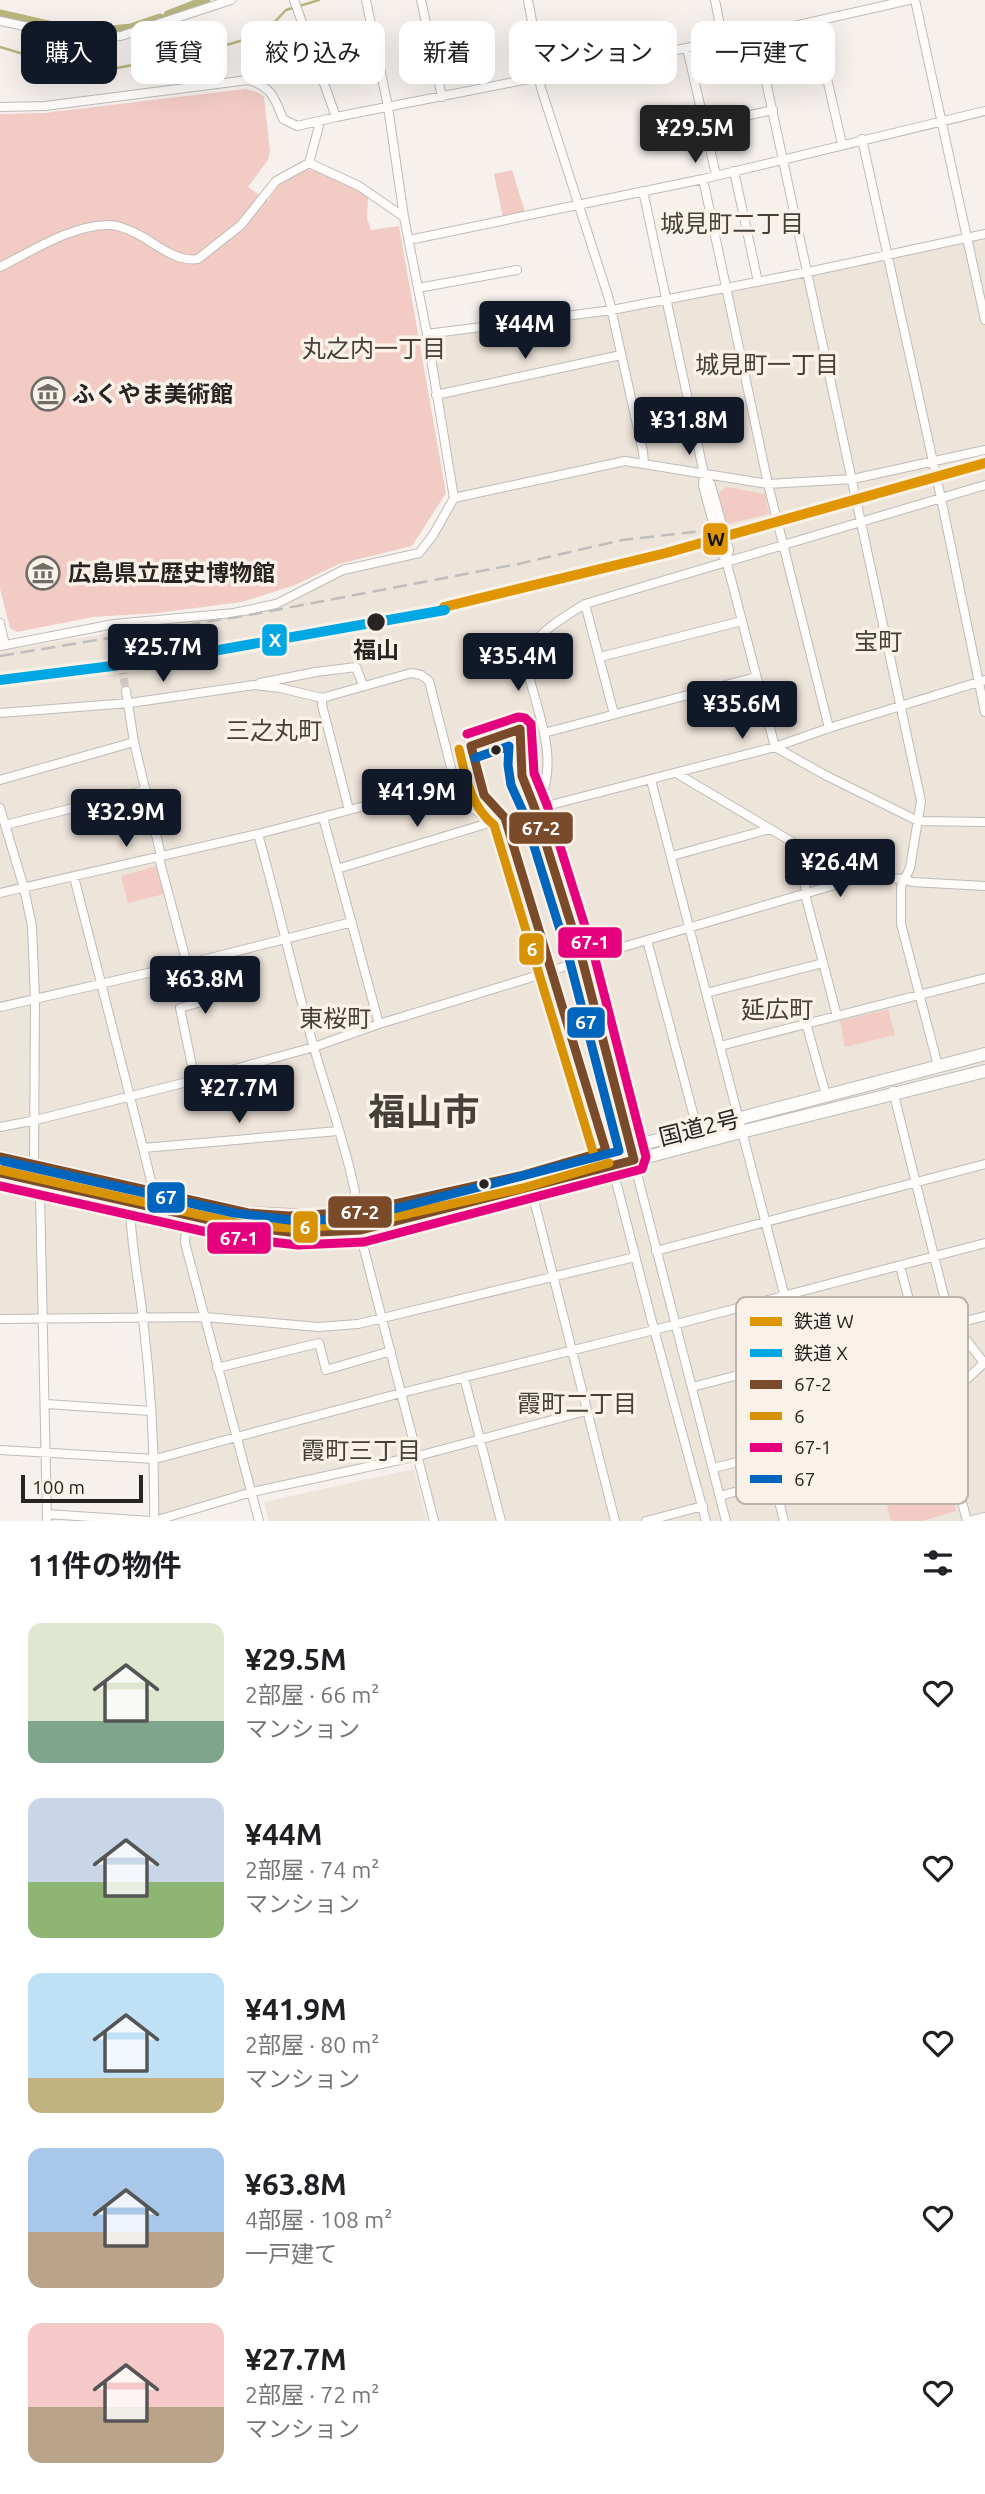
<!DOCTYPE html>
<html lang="ja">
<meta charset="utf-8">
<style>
body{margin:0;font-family:Ubuntu,"Noto Sans JP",sans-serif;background:#f2f2f2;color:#202124;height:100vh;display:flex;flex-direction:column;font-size:26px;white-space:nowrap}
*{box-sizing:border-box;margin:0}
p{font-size:23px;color:#757577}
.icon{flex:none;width:38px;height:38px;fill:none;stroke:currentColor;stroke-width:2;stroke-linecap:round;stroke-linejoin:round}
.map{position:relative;height:1521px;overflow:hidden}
.panel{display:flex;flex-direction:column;background:#fff;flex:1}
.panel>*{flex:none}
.banner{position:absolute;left:21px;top:21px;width:943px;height:63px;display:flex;gap:14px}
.scale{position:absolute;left:21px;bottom:18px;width:122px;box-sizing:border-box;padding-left:7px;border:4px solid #272421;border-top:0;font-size:19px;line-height:24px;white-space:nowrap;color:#272421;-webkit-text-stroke:5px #faf1e9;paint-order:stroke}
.price{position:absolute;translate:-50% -60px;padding:0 16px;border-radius:7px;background:#111827;color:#fff;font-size:23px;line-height:46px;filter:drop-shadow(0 2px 4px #0008)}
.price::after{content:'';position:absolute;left:50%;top:42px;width:21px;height:16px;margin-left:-10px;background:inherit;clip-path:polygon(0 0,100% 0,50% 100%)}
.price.on{background:#222;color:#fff}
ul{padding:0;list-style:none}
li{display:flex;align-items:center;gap:21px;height:175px;padding:0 28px}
li span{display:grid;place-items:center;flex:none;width:196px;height:140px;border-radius:14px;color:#555}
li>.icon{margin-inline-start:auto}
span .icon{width:84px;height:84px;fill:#fffc;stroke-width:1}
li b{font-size:30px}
h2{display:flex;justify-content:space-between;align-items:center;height:84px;padding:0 28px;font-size:30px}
.pill{padding:0 24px;border-radius:14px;background:#fff;box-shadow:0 7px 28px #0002;font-size:24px;line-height:63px}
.pill.on{background:#111827;color:#fff}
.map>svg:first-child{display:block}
.built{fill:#ede4da}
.green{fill:#f2cbc5}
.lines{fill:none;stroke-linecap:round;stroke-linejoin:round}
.stream{stroke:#b7b47e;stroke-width:2.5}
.canal{stroke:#b7b47e;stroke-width:9}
.minor-tunnel{stroke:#cdc8c4;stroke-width:8;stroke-dasharray:8 4;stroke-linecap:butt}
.minor-casing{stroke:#bebbb8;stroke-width:10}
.highway-casing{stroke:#bebbb8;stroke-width:14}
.minor{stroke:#fefdfc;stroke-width:8}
.highway{stroke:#fefdfc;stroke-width:12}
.rail{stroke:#bfbebd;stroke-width:2.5;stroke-dasharray:14 7;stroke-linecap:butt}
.bus-1-casing{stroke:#faf1e9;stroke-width:14}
.bus-2-casing{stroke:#faf1e9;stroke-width:14}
.bus-3-casing{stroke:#faf1e9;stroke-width:14}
.bus-4-casing{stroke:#faf1e9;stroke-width:14}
.bus-1{stroke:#7a4b2a;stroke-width:9}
.bus-2{stroke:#d89205;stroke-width:9}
.bus-3{stroke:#e5007d;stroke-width:9}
.bus-4{stroke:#0065bd;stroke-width:9}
.rail-1-casing{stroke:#faf1e9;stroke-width:16}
.rail-2-casing{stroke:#faf1e9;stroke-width:16}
.rail-1{stroke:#e09503;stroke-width:10}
.rail-2{stroke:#00a7e3;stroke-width:10}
.stop-dot{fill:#272421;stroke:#faf1e9;stroke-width:2.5}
.labels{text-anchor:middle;stroke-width:7;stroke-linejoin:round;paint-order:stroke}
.poi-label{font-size:23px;font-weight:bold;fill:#272421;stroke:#faf1e9;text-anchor:start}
.stop-label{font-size:23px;font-weight:bold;fill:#272421;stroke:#faf1e9}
.street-label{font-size:23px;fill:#272421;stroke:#faf1e9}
.neighbourhood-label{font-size:24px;fill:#47403a;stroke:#faf1e9}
.town-label{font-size:37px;font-weight:bold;fill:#47403a;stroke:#faf1e9}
.key{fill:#faf1e9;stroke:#bbb4ad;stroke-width:2}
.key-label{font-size:19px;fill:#272421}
.line-badge{stroke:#faf1e9;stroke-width:2.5}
.badge-label{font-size:19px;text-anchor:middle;font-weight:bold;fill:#fff}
.pale-badge-label{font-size:19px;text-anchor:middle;font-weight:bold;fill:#111}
</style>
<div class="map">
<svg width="985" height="1521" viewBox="0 0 985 1521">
<rect width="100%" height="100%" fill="#f6f1ed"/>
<path class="built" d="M985 235V1521H431L415 1460 247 1493 152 1521 155 1446 141 1317 0 1315V651L262 608 337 572 418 553 456 498 427 334 612 310Z
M414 1469 427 1521H269L264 1502Z"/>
<path class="green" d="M245 89 257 92 264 97 270 151 268 160 248 187 268 201 279 184 307 169C330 174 348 185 368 197L367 218 371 230 399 226 446 493 412 546 339 564 295 585 242 602 157 613 93 617 17 632 10 628 0 589V114L44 113Z
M512 170 525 212 503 218 494 174Z
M726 487 765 494 769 514 727 524 718 494Z
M157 866 164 894 128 903 121 876Z
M888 1009 895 1035 845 1047 840 1021Z
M911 1339 956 1511 922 1521H891L876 1461 782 1487 753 1377Z"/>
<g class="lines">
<path class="stream" d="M0 47 76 70 117 68 214 49 256 36 267 30 286 10 319 0"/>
<path class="canal" d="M0 14 83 33 131 28 160 18
M168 15 206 0"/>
<path class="minor-tunnel" d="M115 631 126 691"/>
<defs>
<path id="minor" d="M294 0 336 117
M366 0 388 107 404 217 427 334 454 498
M421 0 442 97
M528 0 541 69 539 78 541 88 609 299 643 452 644 463
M715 0 723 41
M915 0 985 320
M0 21 83 39 121 36 231 0
M814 22 842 144
M756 35 921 801 910 868 901 886V924L938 1066
M687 48 716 175
M0 107 45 106 248 80C271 86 275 98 283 119L297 126 336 117 763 33 909 0
M705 125 773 110
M862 139 941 498 985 712
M309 163 359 186 404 217
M734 171 758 282
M703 179 768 484 829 728
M643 191 704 474 703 486 721 552 726 560 775 747 825 775 918 821 985 822
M409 240 703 179 985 111
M0 267C32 251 70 226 107 225 117 224 134 232 143 237 159 247 178 262 198 259L241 225 276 181 309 163 320 122
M418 288 517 270
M427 334 612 310 808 272 985 234
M436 395 621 355
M704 474 711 485 729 550 726 560
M585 604 614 714
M0 623 5 645
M0 646 114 624 234 613 276 604 343 570 419 553 433 535 454 498 625 461 768 484 853 479 985 450
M600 657 742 621
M260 683 316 672 356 667 363 685
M126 691 134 742 161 856 160 862 187 964
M322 698V705L349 810
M0 713 130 703 254 685 280 688 322 698 411 673 421 675 429 681 457 791 470 806 491 822
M544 733 756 677
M676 773 794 843 807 893
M0 780 134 742
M651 780 801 1359
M0 808 24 888 32 926 35 998 34 1163 40 1193 47 1521
M323 817 444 785
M505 818 618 1189 651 1318 706 1521
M5 825 146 790
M258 834C278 905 294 977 314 1048 331 1107 358 1179 362 1241L434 1521
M794 843 852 876 904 879 912 882 985 886
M672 856 770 829
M337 869 535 809 775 747 829 728 985 680
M74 877 143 1148 151 1181 149 1190
M0 893 258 834 323 817 379 1024
M805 894 837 1016
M647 940 697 1128
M706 993 823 963
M0 1007 187 964 352 922
M806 1023 826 1095
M720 1046 985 978
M195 1080 180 1008 205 1001 196 961
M893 1091 947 1308 954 1324 985 1364
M0 1127 36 1120 195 1080 314 1047 379 1024 552 971 596 955 848 881 852 876
M143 1148 338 1131
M531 1188 615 1521
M130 1202C130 1242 139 1280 143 1319 151 1386 155 1454 154 1521
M187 1215 185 1243 259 1521
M656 1251 985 1164
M900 1266 967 1521
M0 1319 205 1317 318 1327 358 1324 635 1257
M954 1324 985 1316
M217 1368 319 1343 326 1370 391 1351
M747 1373 784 1521
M464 1377 501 1521
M692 1387 952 1320
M933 1388 967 1379 984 1363
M46 1404 151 1411
M0 1450 155 1459 401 1393 654 1330 985 1243
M713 1468 768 1455
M720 1496 774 1481
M47 1514 151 1521
M154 1521 252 1492 418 1456 586 1411
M646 1521 703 1506
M726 1521 582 959 535 809C564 764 535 707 525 661 529 637 565 616 585 604L985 485
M968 1521 985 1517"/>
<path id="highway" d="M0 1157 248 1213 316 1216 374 1209 520 1176 985 1054
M0 1173 232 1225 297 1233 346 1232 531 1188 729 1135 985 1071"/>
</defs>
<use href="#minor" class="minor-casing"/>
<use href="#highway" class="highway-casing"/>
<use href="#minor" class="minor"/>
<use href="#highway" class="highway"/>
<path class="rail" d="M0 656 255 614 518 564 622 540 702 531
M0 676C160 657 318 633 475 599 642 563 806 513 970 466"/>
<defs>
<path id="bus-1" d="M0 1157 248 1213 289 1216 359 1212 520 1176 606 1151 505 818 484 795 471 746 520 729 522 776 535 809 582 959 634 1160 361 1230 297 1233 232 1225 0 1173"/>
<path id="bus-2" d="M459 749C466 778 470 805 494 825L594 1155
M0 1170 245 1225 290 1228 362 1224 523 1188 609 1163"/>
<path id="bus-3" d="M0 1186 229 1237 298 1245 364 1242 642 1169 646 1157 594 955 547 805 534 773 531 724 525 718 518 717 467 734"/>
<path id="bus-4" d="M3 1161 234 1213 297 1221 359 1218 619 1151 570 962 524 814 511 785 508 765 509 746 475 758"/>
</defs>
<use href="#bus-1" class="bus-1-casing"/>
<use href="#bus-2" class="bus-2-casing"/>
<use href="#bus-3" class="bus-3-casing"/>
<use href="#bus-4" class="bus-4-casing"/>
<use href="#bus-1" class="bus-1"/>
<use href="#bus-2" class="bus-2"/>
<use href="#bus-3" class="bus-3"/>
<use href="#bus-4" class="bus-4"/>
<defs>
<path id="rail-1" d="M444 607 666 553 985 463"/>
<path id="rail-2" d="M0 680 168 659 445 610"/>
</defs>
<use href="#rail-1" class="rail-1-casing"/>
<use href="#rail-2" class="rail-2-casing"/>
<use href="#rail-1" class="rail-1"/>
<use href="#rail-2" class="rail-2"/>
</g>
<defs>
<symbol id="museum-ring" viewBox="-11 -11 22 22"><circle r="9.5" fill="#faf1e9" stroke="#6f6c68" stroke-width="1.5"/><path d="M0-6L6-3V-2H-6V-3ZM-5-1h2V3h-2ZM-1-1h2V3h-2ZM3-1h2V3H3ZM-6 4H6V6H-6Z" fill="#6f6c68"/></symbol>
</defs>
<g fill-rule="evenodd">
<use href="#museum-ring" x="29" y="375" width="38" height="38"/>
<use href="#museum-ring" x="24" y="554" width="38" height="38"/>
</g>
<g class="stop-dot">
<circle cx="376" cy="622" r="10"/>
<circle cx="496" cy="750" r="6"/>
<circle cx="484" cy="1184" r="6"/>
</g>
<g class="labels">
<g class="poi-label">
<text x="72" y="402">ふくやま美術館</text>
<text x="68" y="581">広島県立歴史博物館</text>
</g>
<g class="stop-label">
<text x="376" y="658">福山</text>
</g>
<g class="street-label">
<text transform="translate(699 1128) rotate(-14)" y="8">国道2号</text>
</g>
<g class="neighbourhood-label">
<text x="732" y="232">城見町二丁目</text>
<text x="374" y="357">丸之内一丁目</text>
<text x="767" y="373">城見町一丁目</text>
<text x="878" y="650">宝町</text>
<text x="274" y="739">三之丸町</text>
<text x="777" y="1018">延広町</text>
<text x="335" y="1027">東桜町</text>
<text x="577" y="1412">霞町二丁目</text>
<text x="361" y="1459">霞町三丁目</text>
</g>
<g class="town-label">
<text x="424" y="1125">福山市</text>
</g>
</g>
<rect x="736" y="1297" width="232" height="207" rx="10" class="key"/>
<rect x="750" y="1317" width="32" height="9" fill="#e09503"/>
<rect x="750" y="1349" width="32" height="8" fill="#00a7e3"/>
<rect x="750" y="1380" width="32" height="9" fill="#7a4b2a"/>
<rect x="750" y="1412" width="32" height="8" fill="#d89205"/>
<rect x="750" y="1443" width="32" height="9" fill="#e5007d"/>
<rect x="750" y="1475" width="32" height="8" fill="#0065bd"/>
<g class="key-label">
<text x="794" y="1328">鉄道 W</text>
<text x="794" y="1360">鉄道 X</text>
<text x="794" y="1391">67-2</text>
<text x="794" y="1423">6</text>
<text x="794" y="1454">67-1</text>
<text x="794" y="1486">67</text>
</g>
<g class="line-badge">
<rect x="702" y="522" width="27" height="34" rx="7" fill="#e09503"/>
<rect x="261" y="623" width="27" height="34" rx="7" fill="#00a7e3"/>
<rect x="508" y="811" width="66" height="34" rx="7" fill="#7a4b2a"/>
<rect x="557" y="926" width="66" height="33" rx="7" fill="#e5007d"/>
<rect x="518" y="932" width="27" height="34" rx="7" fill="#d89205"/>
<rect x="566" y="1006" width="40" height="33" rx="7" fill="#0065bd"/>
<rect x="146" y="1181" width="40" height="33" rx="7" fill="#0065bd"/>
<rect x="327" y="1195" width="66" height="34" rx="7" fill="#7a4b2a"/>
<rect x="292" y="1210" width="27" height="34" rx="7" fill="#d89205"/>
<rect x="206" y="1221" width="66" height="34" rx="7" fill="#e5007d"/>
</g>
<g class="badge-label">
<text x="275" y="647">X</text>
<text x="541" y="835">67-2</text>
<text x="590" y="949">67-1</text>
<text x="532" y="956">6</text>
<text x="586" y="1029">67</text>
<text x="166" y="1204">67</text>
<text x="360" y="1219">67-2</text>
<text x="305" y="1234">6</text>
<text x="239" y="1245">67-1</text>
</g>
<g class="pale-badge-label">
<text x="716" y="546">W</text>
</g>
</svg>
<div class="scale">100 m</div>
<b class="price on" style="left:695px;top:165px">¥29.5M</b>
<b class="price" style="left:525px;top:361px">¥44M</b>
<b class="price" style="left:689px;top:457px">¥31.8M</b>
<b class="price" style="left:163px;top:684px">¥25.7M</b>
<b class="price" style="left:518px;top:693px">¥35.4M</b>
<b class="price" style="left:742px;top:741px">¥35.6M</b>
<b class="price" style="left:417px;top:829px">¥41.9M</b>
<b class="price" style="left:126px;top:849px">¥32.9M</b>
<b class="price" style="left:840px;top:899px">¥26.4M</b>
<b class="price" style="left:205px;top:1016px">¥63.8M</b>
<b class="price" style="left:239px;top:1125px">¥27.7M</b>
<div class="banner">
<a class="pill on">購入</a>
<a class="pill">賃貸</a>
<a class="pill">絞り込み</a>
<a class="pill">新着</a>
<a class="pill">マンション</a>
<a class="pill">一戸建て</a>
</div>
</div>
<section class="panel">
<h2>11件の物件<svg class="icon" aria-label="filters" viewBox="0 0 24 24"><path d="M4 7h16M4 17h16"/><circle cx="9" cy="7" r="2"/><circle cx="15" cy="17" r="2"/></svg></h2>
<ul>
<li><span style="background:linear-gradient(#dfe7d0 70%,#7fa58c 0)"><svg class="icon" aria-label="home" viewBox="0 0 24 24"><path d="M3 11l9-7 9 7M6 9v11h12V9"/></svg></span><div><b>¥29.5M</b><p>2部屋 · 66 m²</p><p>マンション</p></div><svg class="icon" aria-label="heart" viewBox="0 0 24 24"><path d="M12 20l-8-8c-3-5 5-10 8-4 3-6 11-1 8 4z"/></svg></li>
<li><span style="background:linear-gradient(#c9d6e8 60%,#8fb573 0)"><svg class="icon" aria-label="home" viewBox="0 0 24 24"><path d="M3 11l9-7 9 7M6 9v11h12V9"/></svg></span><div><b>¥44M</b><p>2部屋 · 74 m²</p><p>マンション</p></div><svg class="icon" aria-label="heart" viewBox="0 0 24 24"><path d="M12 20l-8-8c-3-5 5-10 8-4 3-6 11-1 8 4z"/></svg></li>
<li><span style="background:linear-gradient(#bfe0f5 75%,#c2b280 0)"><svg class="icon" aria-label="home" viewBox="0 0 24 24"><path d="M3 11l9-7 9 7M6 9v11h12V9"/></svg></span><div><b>¥41.9M</b><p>2部屋 · 80 m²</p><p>マンション</p></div><svg class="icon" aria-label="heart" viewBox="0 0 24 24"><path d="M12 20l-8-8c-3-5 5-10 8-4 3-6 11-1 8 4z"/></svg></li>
<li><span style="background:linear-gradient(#a9c7e8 60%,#b9a48a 0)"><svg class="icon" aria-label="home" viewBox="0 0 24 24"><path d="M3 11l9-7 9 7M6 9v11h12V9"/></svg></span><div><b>¥63.8M</b><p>4部屋 · 108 m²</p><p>一戸建て</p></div><svg class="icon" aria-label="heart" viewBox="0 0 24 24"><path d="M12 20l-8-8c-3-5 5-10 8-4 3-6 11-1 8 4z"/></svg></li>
<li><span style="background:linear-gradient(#f6c9c9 60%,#b9a48a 0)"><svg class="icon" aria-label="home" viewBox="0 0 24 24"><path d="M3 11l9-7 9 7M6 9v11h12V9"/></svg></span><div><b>¥27.7M</b><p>2部屋 · 72 m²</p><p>マンション</p></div><svg class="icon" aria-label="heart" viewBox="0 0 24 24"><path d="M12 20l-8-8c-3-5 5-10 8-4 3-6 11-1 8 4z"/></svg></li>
</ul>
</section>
